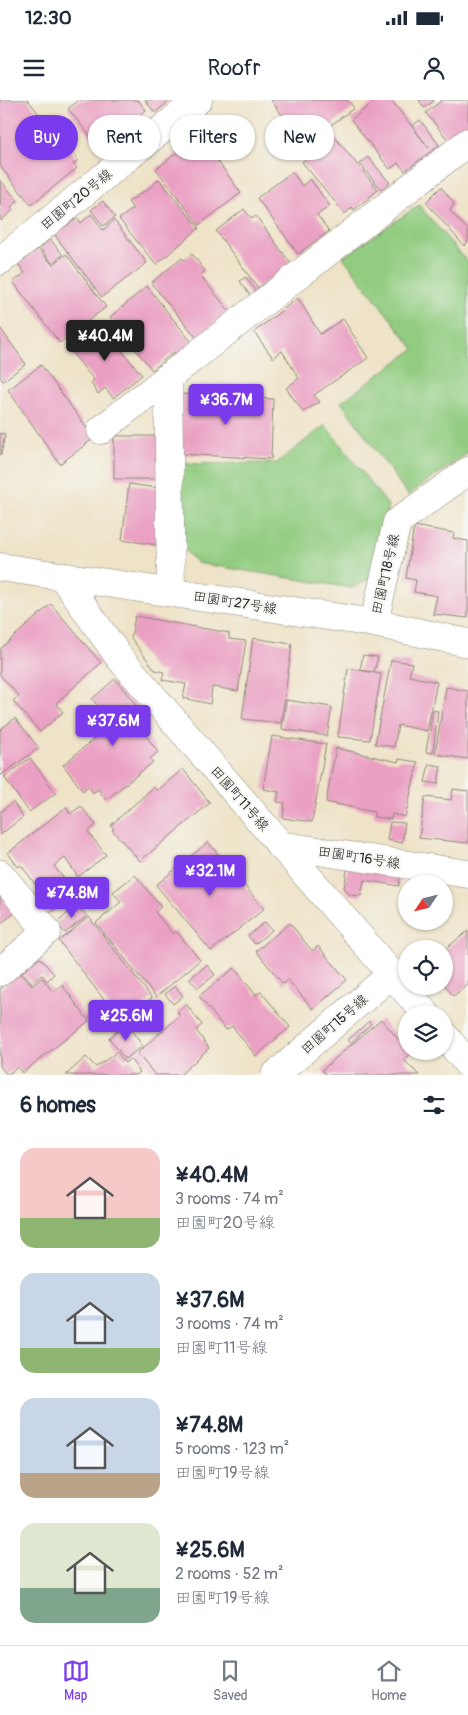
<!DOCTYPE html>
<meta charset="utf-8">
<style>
body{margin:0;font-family:Pangolin,"Klee One",sans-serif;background:#f6f6f7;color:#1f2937;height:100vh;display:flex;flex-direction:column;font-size:19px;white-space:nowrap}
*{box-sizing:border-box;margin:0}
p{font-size:16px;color:#747a83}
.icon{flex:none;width:28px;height:28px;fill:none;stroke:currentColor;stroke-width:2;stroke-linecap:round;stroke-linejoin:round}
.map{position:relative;height:975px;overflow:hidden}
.details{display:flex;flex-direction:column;background:#fff;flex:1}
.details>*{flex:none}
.guide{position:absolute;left:15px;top:15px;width:439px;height:45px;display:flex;gap:10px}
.needle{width:32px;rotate:235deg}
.tools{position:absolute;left:398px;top:775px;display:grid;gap:10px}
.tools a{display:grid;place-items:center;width:55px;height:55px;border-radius:50%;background:#fff;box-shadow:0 1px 4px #0004;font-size:25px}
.price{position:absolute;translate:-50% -42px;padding:0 11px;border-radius:5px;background:#7c3aed;color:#fff;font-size:16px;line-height:32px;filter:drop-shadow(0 1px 2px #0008)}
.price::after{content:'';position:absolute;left:50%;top:30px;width:15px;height:11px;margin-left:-8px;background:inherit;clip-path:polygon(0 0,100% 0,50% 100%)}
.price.active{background:#222;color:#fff}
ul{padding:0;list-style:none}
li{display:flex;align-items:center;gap:15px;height:125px;padding:0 20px}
li span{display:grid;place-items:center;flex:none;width:140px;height:100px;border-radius:15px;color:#555}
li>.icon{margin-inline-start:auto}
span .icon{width:60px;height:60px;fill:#fffc;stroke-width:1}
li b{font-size:21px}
h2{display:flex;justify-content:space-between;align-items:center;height:60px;padding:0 20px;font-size:21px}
.tag{padding:0 18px;border-radius:22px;background:#fff;box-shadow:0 1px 4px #0004;font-size:18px;line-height:45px}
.tag.active{background:#7c3aed;color:#fff}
.status{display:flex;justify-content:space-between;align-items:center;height:35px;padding:0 25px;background:#fff;direction:ltr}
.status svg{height:14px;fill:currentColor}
header{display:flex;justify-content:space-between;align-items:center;height:65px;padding:0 20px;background:#fff;font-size:22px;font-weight:600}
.tabs{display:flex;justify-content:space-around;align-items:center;height:70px;border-top:1px solid #e0e1e3;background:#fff;font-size:14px;color:#747a83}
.tabs a{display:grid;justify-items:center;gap:2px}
.tabs .active{color:#7c3aed}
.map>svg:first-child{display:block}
.green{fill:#91cc80;stroke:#5e7c56}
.building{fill:#eaa0c3}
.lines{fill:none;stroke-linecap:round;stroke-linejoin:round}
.minor-casing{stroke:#8c8779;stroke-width:29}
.minor{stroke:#fff;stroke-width:28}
.labels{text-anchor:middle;stroke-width:4;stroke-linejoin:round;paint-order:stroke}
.street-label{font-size:14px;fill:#2b2b2b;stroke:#f6f6f2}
</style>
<div class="status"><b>12:30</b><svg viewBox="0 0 49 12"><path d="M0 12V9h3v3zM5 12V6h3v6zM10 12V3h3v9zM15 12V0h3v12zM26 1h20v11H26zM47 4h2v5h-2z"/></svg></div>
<header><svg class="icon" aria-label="menu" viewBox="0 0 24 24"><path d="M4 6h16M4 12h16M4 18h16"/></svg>Roofr<svg class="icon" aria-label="person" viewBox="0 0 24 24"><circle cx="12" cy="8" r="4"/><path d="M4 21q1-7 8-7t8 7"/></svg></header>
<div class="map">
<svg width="468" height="975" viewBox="0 0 468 975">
<rect width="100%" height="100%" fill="#f6f6f2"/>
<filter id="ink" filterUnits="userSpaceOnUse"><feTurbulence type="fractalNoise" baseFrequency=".02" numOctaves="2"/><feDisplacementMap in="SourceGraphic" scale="10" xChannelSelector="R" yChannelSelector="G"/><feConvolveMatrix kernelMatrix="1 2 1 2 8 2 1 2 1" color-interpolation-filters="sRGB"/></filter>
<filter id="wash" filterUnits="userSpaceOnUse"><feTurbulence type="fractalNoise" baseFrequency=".0096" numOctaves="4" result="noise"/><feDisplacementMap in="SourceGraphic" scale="20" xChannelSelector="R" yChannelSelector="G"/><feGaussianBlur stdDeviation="1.12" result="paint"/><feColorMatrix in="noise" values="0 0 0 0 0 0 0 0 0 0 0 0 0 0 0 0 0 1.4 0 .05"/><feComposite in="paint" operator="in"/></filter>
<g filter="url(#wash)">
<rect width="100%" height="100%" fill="#eee3c7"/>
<path class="green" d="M419 105 468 163V353L408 395 341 302 414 249 343 157Z
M325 325 388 405 370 478 352 488 197 463 178 443V364L277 363Z"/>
<g id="blocks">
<path class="building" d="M0 0H28L39 14 34 18 46 35 54 28 78 60 73 64 77 68 31 105 0 66Z
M79 0H138L146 10 113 37 109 32 95 42 68 9Z
M145 0H167L168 2 155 13Z
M271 0H348L354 8 304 45Z
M376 0H391L429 48 412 26 420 20 439 45 405 71 398 63 390 69 351 20Z
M419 0H435L424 8Z
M442 0H468V27L449 41 426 13Z
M198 26 215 48 210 51 241 93 199 125 156 69 182 49 177 42Z
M334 36 378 90 354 110 352 107 345 114 302 62Z
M368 57 390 83 381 90 360 64Z
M292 72 302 86 310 79 330 106 317 115 329 131 298 154 257 98Z
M159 79 199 128 156 165 119 119 133 109 128 102 144 91 145 92Z
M0 80 18 101 11 107 13 110 1 121Z
M441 87 454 103 450 111 468 130V142L464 146 426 102Z
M103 101 115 117 103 126 91 110Z
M244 109 252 119 256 116 291 164 258 188 216 131Z
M91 114 103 130 114 120 147 163 102 197 54 134 78 118 81 123Z
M50 139 63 155 52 163 40 148Z
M38 149 53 165 66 154 106 207 60 243 13 182 25 173 18 164Z
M192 154 205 171 200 175 230 212 197 238 151 183 182 158 184 160Z
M246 177 256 192 251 197 240 181Z
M147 186 193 244 178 256 174 252 152 270 110 217Z
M298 198 320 234 343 219 368 258 314 295 320 302 303 312 286 288 299 278 282 251 273 258 254 232Z
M100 224 142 275 113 298 105 288 98 294 91 283 94 280 69 249Z
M0 228 26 264 3 281 0 277Z
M41 265 94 338 60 364 8 290Z
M180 294 273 299 271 359 178 354Z
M0 333 5 334 1 355H0Z
M114 336H162L161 379H114Z
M129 384 165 389 158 445 122 440Z
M414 426 454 433 453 438 468 441V518L433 514 437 496 414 492 416 480 406 478Z
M51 504 101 563 56 603 63 612 40 632 13 601 19 596 0 575V549Z
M135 516 229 533V539L246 541 238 591 212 587 210 604 183 598 186 584 162 580 164 572 155 570 131 538Z
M253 538 292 544 281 623 242 619Z
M363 555 378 557 374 572 360 570Z
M391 560 412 563 409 576 437 582 427 631 398 625 394 647 375 644Z
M348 568 381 574 370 640 338 637Z
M115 579 140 610 132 617 158 652 150 659 153 662 106 700 98 689 93 693 88 686 83 691 63 665 95 638 89 631 100 623 107 633 115 626 92 599Z
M446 587 468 591V659L435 654Z
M286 600 332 607 327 636 282 629Z
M433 610 438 611 433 653 426 652Z
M15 618 39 648 0 676V630Z
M272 636 326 644 312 722 283 718 285 703 277 702 279 692 263 689Z
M336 648 398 662 399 659 418 662 405 717 392 714 391 719 374 717V712L326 702Z
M30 658 56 693 29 712 4 677Z
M429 664 441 666 438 684 425 682Z
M183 669 210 703 140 761 112 730 114 729 111 725 154 687 157 691Z
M453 689 468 691V743L419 738 425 697 451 700Z
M13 702 23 717 0 735V712Z
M81 706 96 725 88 732 106 755 78 777 65 758 54 766 76 794 50 813 36 796 41 792 21 765 18 767 8 753 66 707 70 714Z
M390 722 405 723 402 743 387 740Z
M208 742 264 809 211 851 156 785Z
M348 765 400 773 399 786 364 780 361 796 350 795 344 788Z
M135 775 161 807 155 812 173 834 176 831 200 860 156 897 96 823 121 802 113 792Z
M0 794 15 813 0 824Z
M77 805 87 816 65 833 57 823Z
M89 817 152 898 121 922 59 841Z
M265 822 272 830 255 844 248 836Z
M290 823 312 851 318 846 347 880 313 909 288 880 283 884 256 851Z
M468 831V885L453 896 444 884V850Z
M40 858 54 874 47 881 42 875 32 883 22 872Z
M207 865 215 875 198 888 189 879Z
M234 868 256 895 261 892 290 927 256 956 232 926 226 930 199 896Z
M21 873 32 886 42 878 53 892 62 885 89 921 22 973 18 967 7 975 0 966V889Z
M175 886 183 896 173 904 165 894Z
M186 904 202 925 196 930 209 948 180 975H155L137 953 180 916 177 912Z
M381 919 411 954 404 960 419 975H326L322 970Z
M369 921 371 924 351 943 348 940Z
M126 924 143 946 125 959 109 938Z
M117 952 125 963 130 959 140 972 136 975H66L86 957 96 967Z"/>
</g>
</g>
<g filter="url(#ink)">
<use href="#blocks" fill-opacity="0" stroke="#8c8779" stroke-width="1"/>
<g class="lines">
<defs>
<path id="minor" d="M0 161 198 0
M168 277 171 492
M101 330 468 42
M0 467 374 523 468 543
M62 476 119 557 426 914
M374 523 397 422 468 371
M279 745 468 774
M0 774 47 831 0 872
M444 935 468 964
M275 975 393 873"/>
</defs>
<use href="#minor" class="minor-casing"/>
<use href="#minor" class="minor"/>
</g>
</g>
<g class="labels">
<g class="street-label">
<text transform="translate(76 99) rotate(-39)" y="5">田園町20号線</text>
<text transform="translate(385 474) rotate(-77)" y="5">田園町18号線</text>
<text transform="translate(235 502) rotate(9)" y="5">田園町27号線</text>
<text transform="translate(240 698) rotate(49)" y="5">田園町11号線</text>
<text transform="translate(359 757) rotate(9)" y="5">田園町16号線</text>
<text transform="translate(334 924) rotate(-41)" y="5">田園町15号線</text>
</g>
</g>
</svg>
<div class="tools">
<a><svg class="needle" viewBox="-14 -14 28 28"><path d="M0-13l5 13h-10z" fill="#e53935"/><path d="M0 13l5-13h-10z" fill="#747a83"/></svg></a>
<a><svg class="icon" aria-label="locate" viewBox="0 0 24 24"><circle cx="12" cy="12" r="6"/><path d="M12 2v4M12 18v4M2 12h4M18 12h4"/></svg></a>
<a><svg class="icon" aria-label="layers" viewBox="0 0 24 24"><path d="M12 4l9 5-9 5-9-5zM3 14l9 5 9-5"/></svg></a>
</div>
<b class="price active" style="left:105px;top:262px">¥40.4M</b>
<b class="price" style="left:226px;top:326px">¥36.7M</b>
<b class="price" style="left:113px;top:647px">¥37.6M</b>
<b class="price" style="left:210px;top:797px">¥32.1M</b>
<b class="price" style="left:72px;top:819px">¥74.8M</b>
<b class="price" style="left:126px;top:942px">¥25.6M</b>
<div class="guide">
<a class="tag active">Buy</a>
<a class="tag">Rent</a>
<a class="tag">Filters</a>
<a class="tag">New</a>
</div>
</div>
<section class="details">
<h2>6 homes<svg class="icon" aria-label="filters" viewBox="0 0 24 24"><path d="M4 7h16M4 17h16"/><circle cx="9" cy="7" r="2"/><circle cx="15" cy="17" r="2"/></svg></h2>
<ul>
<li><span style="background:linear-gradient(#f6c9c9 70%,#8fb573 0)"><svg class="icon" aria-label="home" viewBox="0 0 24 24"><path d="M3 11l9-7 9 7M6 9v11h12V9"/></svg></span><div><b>¥40.4M</b><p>3 rooms · 74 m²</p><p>田園町20号線</p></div></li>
<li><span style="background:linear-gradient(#c9d6e8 75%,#8fb573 0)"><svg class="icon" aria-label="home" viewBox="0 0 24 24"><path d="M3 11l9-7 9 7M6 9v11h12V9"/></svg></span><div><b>¥37.6M</b><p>3 rooms · 74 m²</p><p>田園町11号線</p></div></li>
<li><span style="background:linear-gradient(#c9d6e8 75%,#b9a48a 0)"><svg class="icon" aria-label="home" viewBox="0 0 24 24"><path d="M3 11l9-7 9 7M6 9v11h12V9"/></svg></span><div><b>¥74.8M</b><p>5 rooms · 123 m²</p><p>田園町19号線</p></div></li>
<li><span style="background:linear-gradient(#dfe7d0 65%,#7fa58c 0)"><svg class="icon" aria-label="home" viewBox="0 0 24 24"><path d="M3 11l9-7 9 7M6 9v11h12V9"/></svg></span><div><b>¥25.6M</b><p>2 rooms · 52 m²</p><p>田園町19号線</p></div></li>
</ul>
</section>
<nav class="tabs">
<a class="active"><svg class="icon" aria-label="map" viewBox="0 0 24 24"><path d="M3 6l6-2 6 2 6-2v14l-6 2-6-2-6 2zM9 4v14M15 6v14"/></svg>Map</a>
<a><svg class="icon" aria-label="saved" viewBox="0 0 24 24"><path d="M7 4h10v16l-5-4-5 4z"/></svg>Saved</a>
<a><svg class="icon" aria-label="home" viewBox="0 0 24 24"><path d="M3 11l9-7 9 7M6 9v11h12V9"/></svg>Home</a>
</nav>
